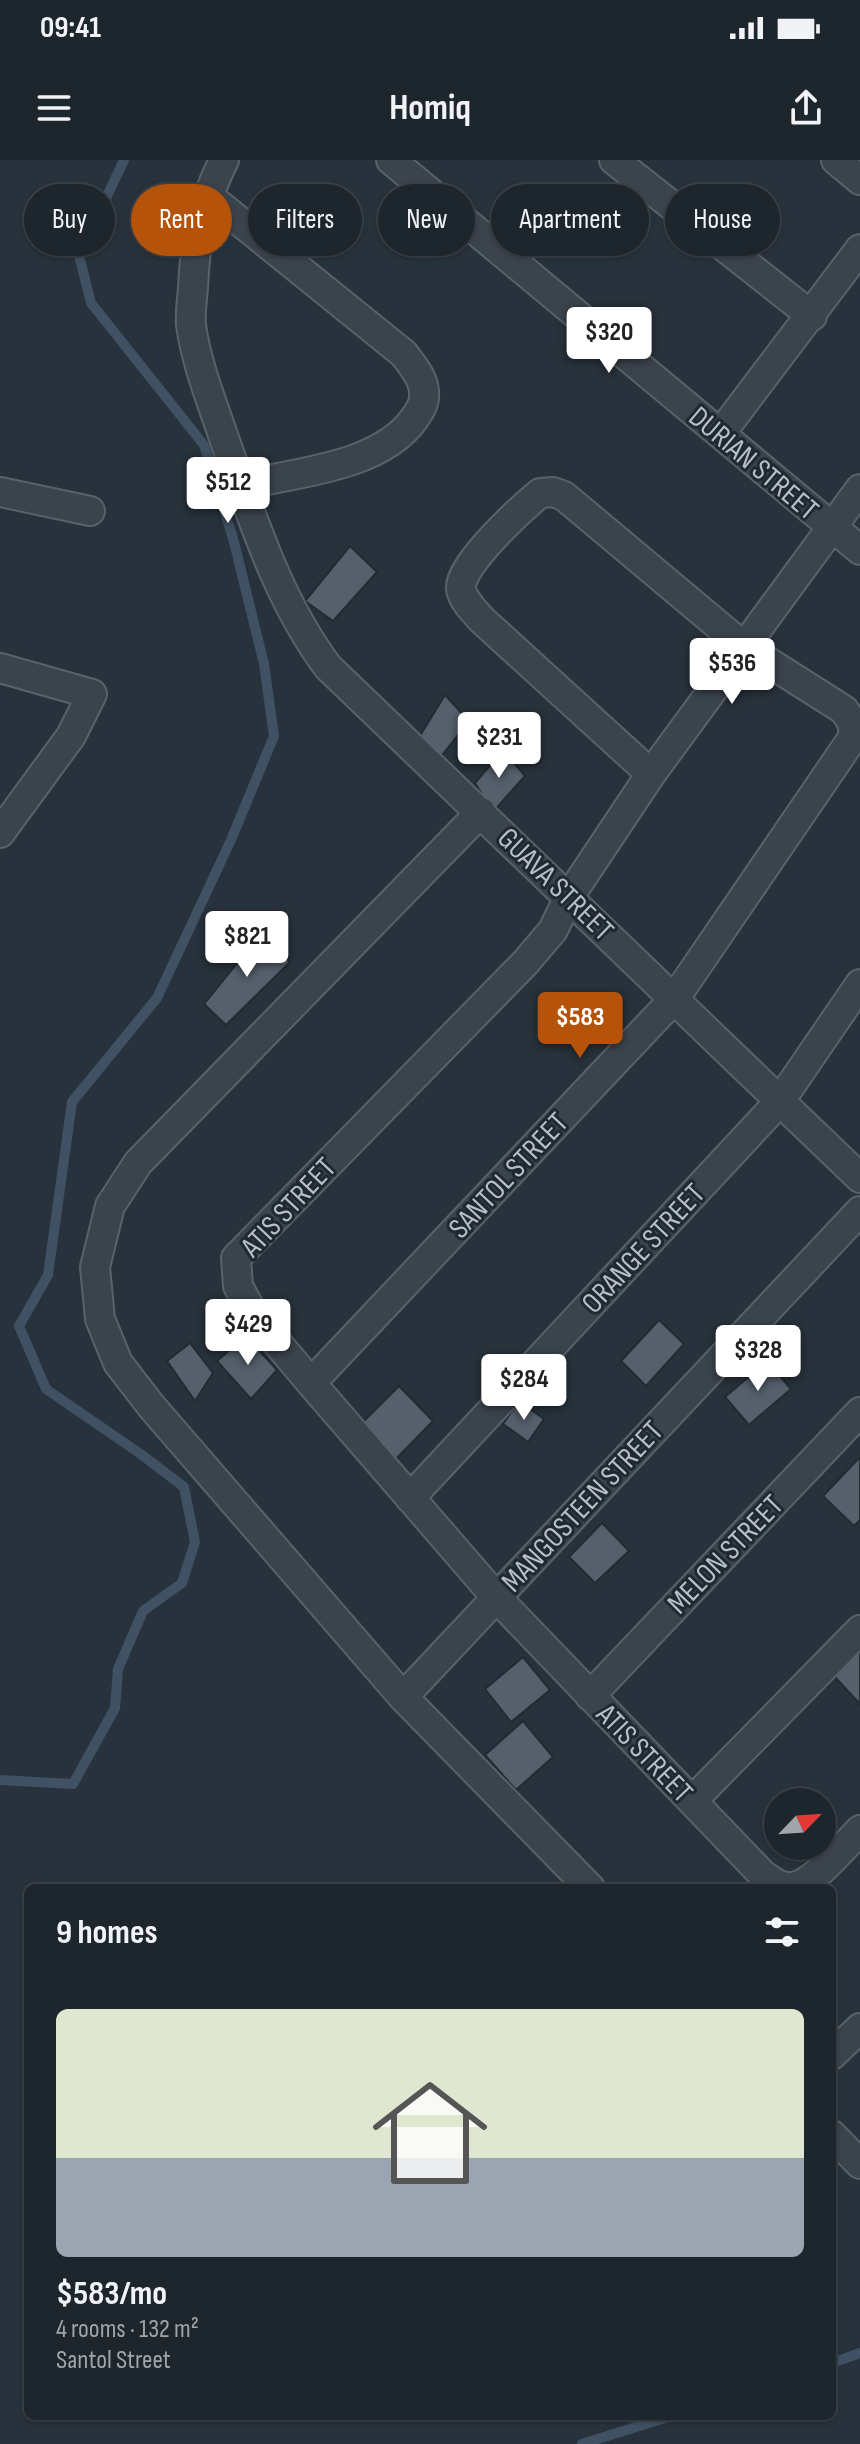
<!DOCTYPE html>
<meta charset="utf-8">
<style>
body{margin:0;font-family:"Sofia Sans Condensed",sans-serif;background:#2b3239;color:#f1f3f6;height:100vh;display:flex;flex-direction:column;font-size:30px;white-space:nowrap}
*{box-sizing:border-box;margin:0}
p{font-size:26px;color:#a1a5aa}
.icon{flex:none;width:44px;height:44px;fill:none;stroke:currentColor;stroke-width:2;stroke-linecap:round;stroke-linejoin:round}
.map{position:relative;flex:1;overflow:hidden}
.panel{position:absolute;left:24px;top:1724px;width:812px;height:536px;display:flex;flex-direction:column;background:#1e262d;border-radius:12px;box-shadow:0 2px 6px #0004,0 0 0 2px #3c4349}
.panel>*{flex:none}
.top-card{position:absolute;left:24px;top:24px;width:812px;height:72px;display:flex;gap:16px}
.needle{width:52px;rotate:65deg}
.fabs{position:absolute;left:764px;top:1628px;display:grid;gap:16px}
.fabs a{display:grid;place-items:center;width:72px;height:72px;border-radius:50%;background:#1e262d;box-shadow:0 2px 6px #0004,0 0 0 2px #3c4349;font-size:40px}
.price{position:absolute;translate:-50% -68px;padding:0 18px;border-radius:8px;background:#fff;color:#222;font-size:26px;line-height:52px;filter:drop-shadow(0 2px 4px #0008)}
.price::after{content:'';position:absolute;left:50%;top:48px;width:24px;height:18px;margin-left:-12px;background:inherit;clip-path:polygon(0 0,100% 0,50% 100%)}
.price.current{background:#b45309;color:#fff}
ul{padding:0;list-style:none}
li{display:grid;align-content:center;gap:16px;height:424px;padding:0 32px}
li span{display:grid;place-items:center;height:248px;border-radius:12px;color:#555}
li>.icon{margin-inline-start:auto}
span .icon{width:144px;height:144px;fill:#fffc;stroke-width:1}
li b{font-size:34px}
h2{display:flex;justify-content:space-between;align-items:center;height:96px;padding:0 32px;font-size:34px}
.chip{padding:0 28px;border-radius:36px;background:#1e262d;box-shadow:0 2px 6px #0004,0 0 0 2px #3c4349;font-size:28px;line-height:72px}
.chip.current{background:#b45309;color:#fff}
.status{display:flex;justify-content:space-between;align-items:center;height:56px;padding:0 40px;background:#1e262d;direction:ltr}
.status svg{height:22px;fill:currentColor}
header{display:flex;justify-content:space-between;align-items:center;height:104px;padding:0 32px;background:#1e262d;font-size:36px;font-weight:700}
.map>svg:first-child{display:block}
.lines{fill:none;stroke-linecap:round;stroke-linejoin:round}
.stream{stroke:#405163;stroke-width:10}
.building{fill:#55606c;stroke:#222b34;stroke-width:2}
.minor-casing{stroke:#59626a;stroke-width:32}
.minor{stroke:#3b444d;stroke-width:28}
.labels{text-anchor:middle;stroke-width:6;stroke-linejoin:round;paint-order:stroke}
.street-label{font-size:30px;fill:#b7bfc7;stroke:#202932}
</style>
<div class="status"><b>09:41</b><svg viewBox="0 0 49 12"><path d="M0 12V9h3v3zM5 12V6h3v6zM10 12V3h3v9zM15 12V0h3v12zM26 1h20v11H26zM47 4h2v5h-2z"/></svg></div>
<header><svg class="icon" aria-label="menu" viewBox="0 0 24 24"><path d="M4 6h16M4 12h16M4 18h16"/></svg>Homiq<svg class="icon" aria-label="share" viewBox="0 0 24 24"><path d="M12 15V3M7 8l5-5 5 5M5 13v7h14v-7"/></svg></header>
<div class="map">
<svg width="860" height="2284" viewBox="0 0 860 2284">
<rect width="100%" height="100%" fill="#28323c"/>
<g class="lines">
<path class="stream" d="M0 1620 73 1624 115 1548 118 1509 143 1451 182 1423 195 1382 184 1327 142 1295 46 1229 19 1166 48 1115 72 942 157 838 231 680 274 576 264 504 234 382 204 285 91 143 79 95 124 0
M832 2203 860 2193
M582 2284 671 2256"/>
</g>
<path class="building" d="M350 386 377 412 333 461 305 441Z
M445 535 469 561 439 599 418 579Z
M503 590 525 616 493 652 475 623Z
M263 771 290 802 226 865 204 844Z
M659 1160 684 1184 646 1226 621 1201Z
M246 1176 277 1210 251 1239 217 1201Z
M190 1183 213 1213 195 1241 167 1201Z
M767 1201 791 1229 749 1265 725 1237Z
M399 1226 433 1261 395 1300 360 1265Z
M519 1241 544 1259 528 1282 503 1264Z
M860 1297V1360L854 1366 823 1336Z
M602 1363 629 1391 595 1423 569 1397Z
M860 1490V1544L833 1515Z
M523 1497 550 1530 511 1562 485 1529Z
M523 1561 553 1597 516 1630 485 1595Z"/>
<g class="lines">
<defs>
<path id="minor" d="M224 0C202 44 195 80 193 128 192 140 190 153 191 165 196 203 213 245 225 281 253 360 278 440 328 507L860 1018
M391 0 860 390
M614 0 812 156
M836 0 860 20
M207 35 404 194C412 205 423 217 424 231 425 243 421 249 414 259 380 307 295 313 241 325
M721 273 860 89
M860 329 651 614 569 737 553 770 525 803 236 1098 238 1126 253 1154 311 1223 496 1437 763 1715C772 1721 780 1728 792 1727 813 1725 845 1685 860 1670
M0 332 90 351
M0 508 92 534 71 576 0 673
M481 652 138 1003 110 1046 95 1107 100 1159 118 1203 152 1247 403 1537 590 1728
M311 1223 675 838 854 576 852 562 844 550 743 486 564 336 553 332 540 333C522 348 458 406 461 429 463 441 475 452 482 460L651 614
M410 1338 780 941 860 824
M590 1536 860 1252
M403 1537 860 1051
M692 1641 860 1470
M832 1895 860 1868
M832 1975 860 2004"/>
</defs>
<use href="#minor" class="minor-casing"/>
<use href="#minor" class="minor"/>
</g>
<g class="labels">
<g class="street-label">
<text transform="translate(754 303) rotate(40)" y="10">DURIAN STREET</text>
<text transform="translate(556 724) rotate(44)" y="10">GUAVA STREET</text>
<text transform="translate(508 1015) rotate(-47)" y="10">SANTOL STREET</text>
<text transform="translate(288 1047) rotate(-47)" y="10">ATIS STREET</text>
<text transform="translate(643 1088) rotate(-47)" y="10">ORANGE STREET</text>
<text transform="translate(582 1346) rotate(-47)" y="10">MANGOSTEEN STREET</text>
<text transform="translate(725 1394) rotate(-46)" y="10">MELON STREET</text>
<text transform="translate(645 1593) rotate(46)" y="10">ATIS STREET</text>
</g>
</g>
</svg>
<div class="fabs">
<a><svg class="needle" viewBox="-14 -14 28 28"><path d="M0-13l5 13h-10z" fill="#e53935"/><path d="M0 13l5-13h-10z" fill="#a1a5aa"/></svg></a>
</div>
<b class="price" style="left:609px;top:215px">$320</b>
<b class="price" style="left:228px;top:365px">$512</b>
<b class="price" style="left:732px;top:546px">$536</b>
<b class="price" style="left:499px;top:620px">$231</b>
<b class="price" style="left:247px;top:819px">$821</b>
<b class="price current" style="left:580px;top:900px">$583</b>
<b class="price" style="left:248px;top:1207px">$429</b>
<b class="price" style="left:758px;top:1233px">$328</b>
<b class="price" style="left:524px;top:1262px">$284</b>
<div class="top-card">
<a class="chip">Buy</a>
<a class="chip current">Rent</a>
<a class="chip">Filters</a>
<a class="chip">New</a>
<a class="chip">Apartment</a>
<a class="chip">House</a>
</div>
<section class="panel">
<h2>9 homes<svg class="icon" aria-label="filters" viewBox="0 0 24 24"><path d="M4 7h16M4 17h16"/><circle cx="9" cy="7" r="2"/><circle cx="15" cy="17" r="2"/></svg></h2>
<ul>
<li><span style="background:linear-gradient(#dfe7d0 60%,#9aa5b1 0)"><svg class="icon" aria-label="home" viewBox="0 0 24 24"><path d="M3 11l9-7 9 7M6 9v11h12V9"/></svg></span><div><b>$583/mo</b><p>4 rooms · 132 m²</p><p>Santol Street</p></div></li>
</ul>
</section>
</div>
